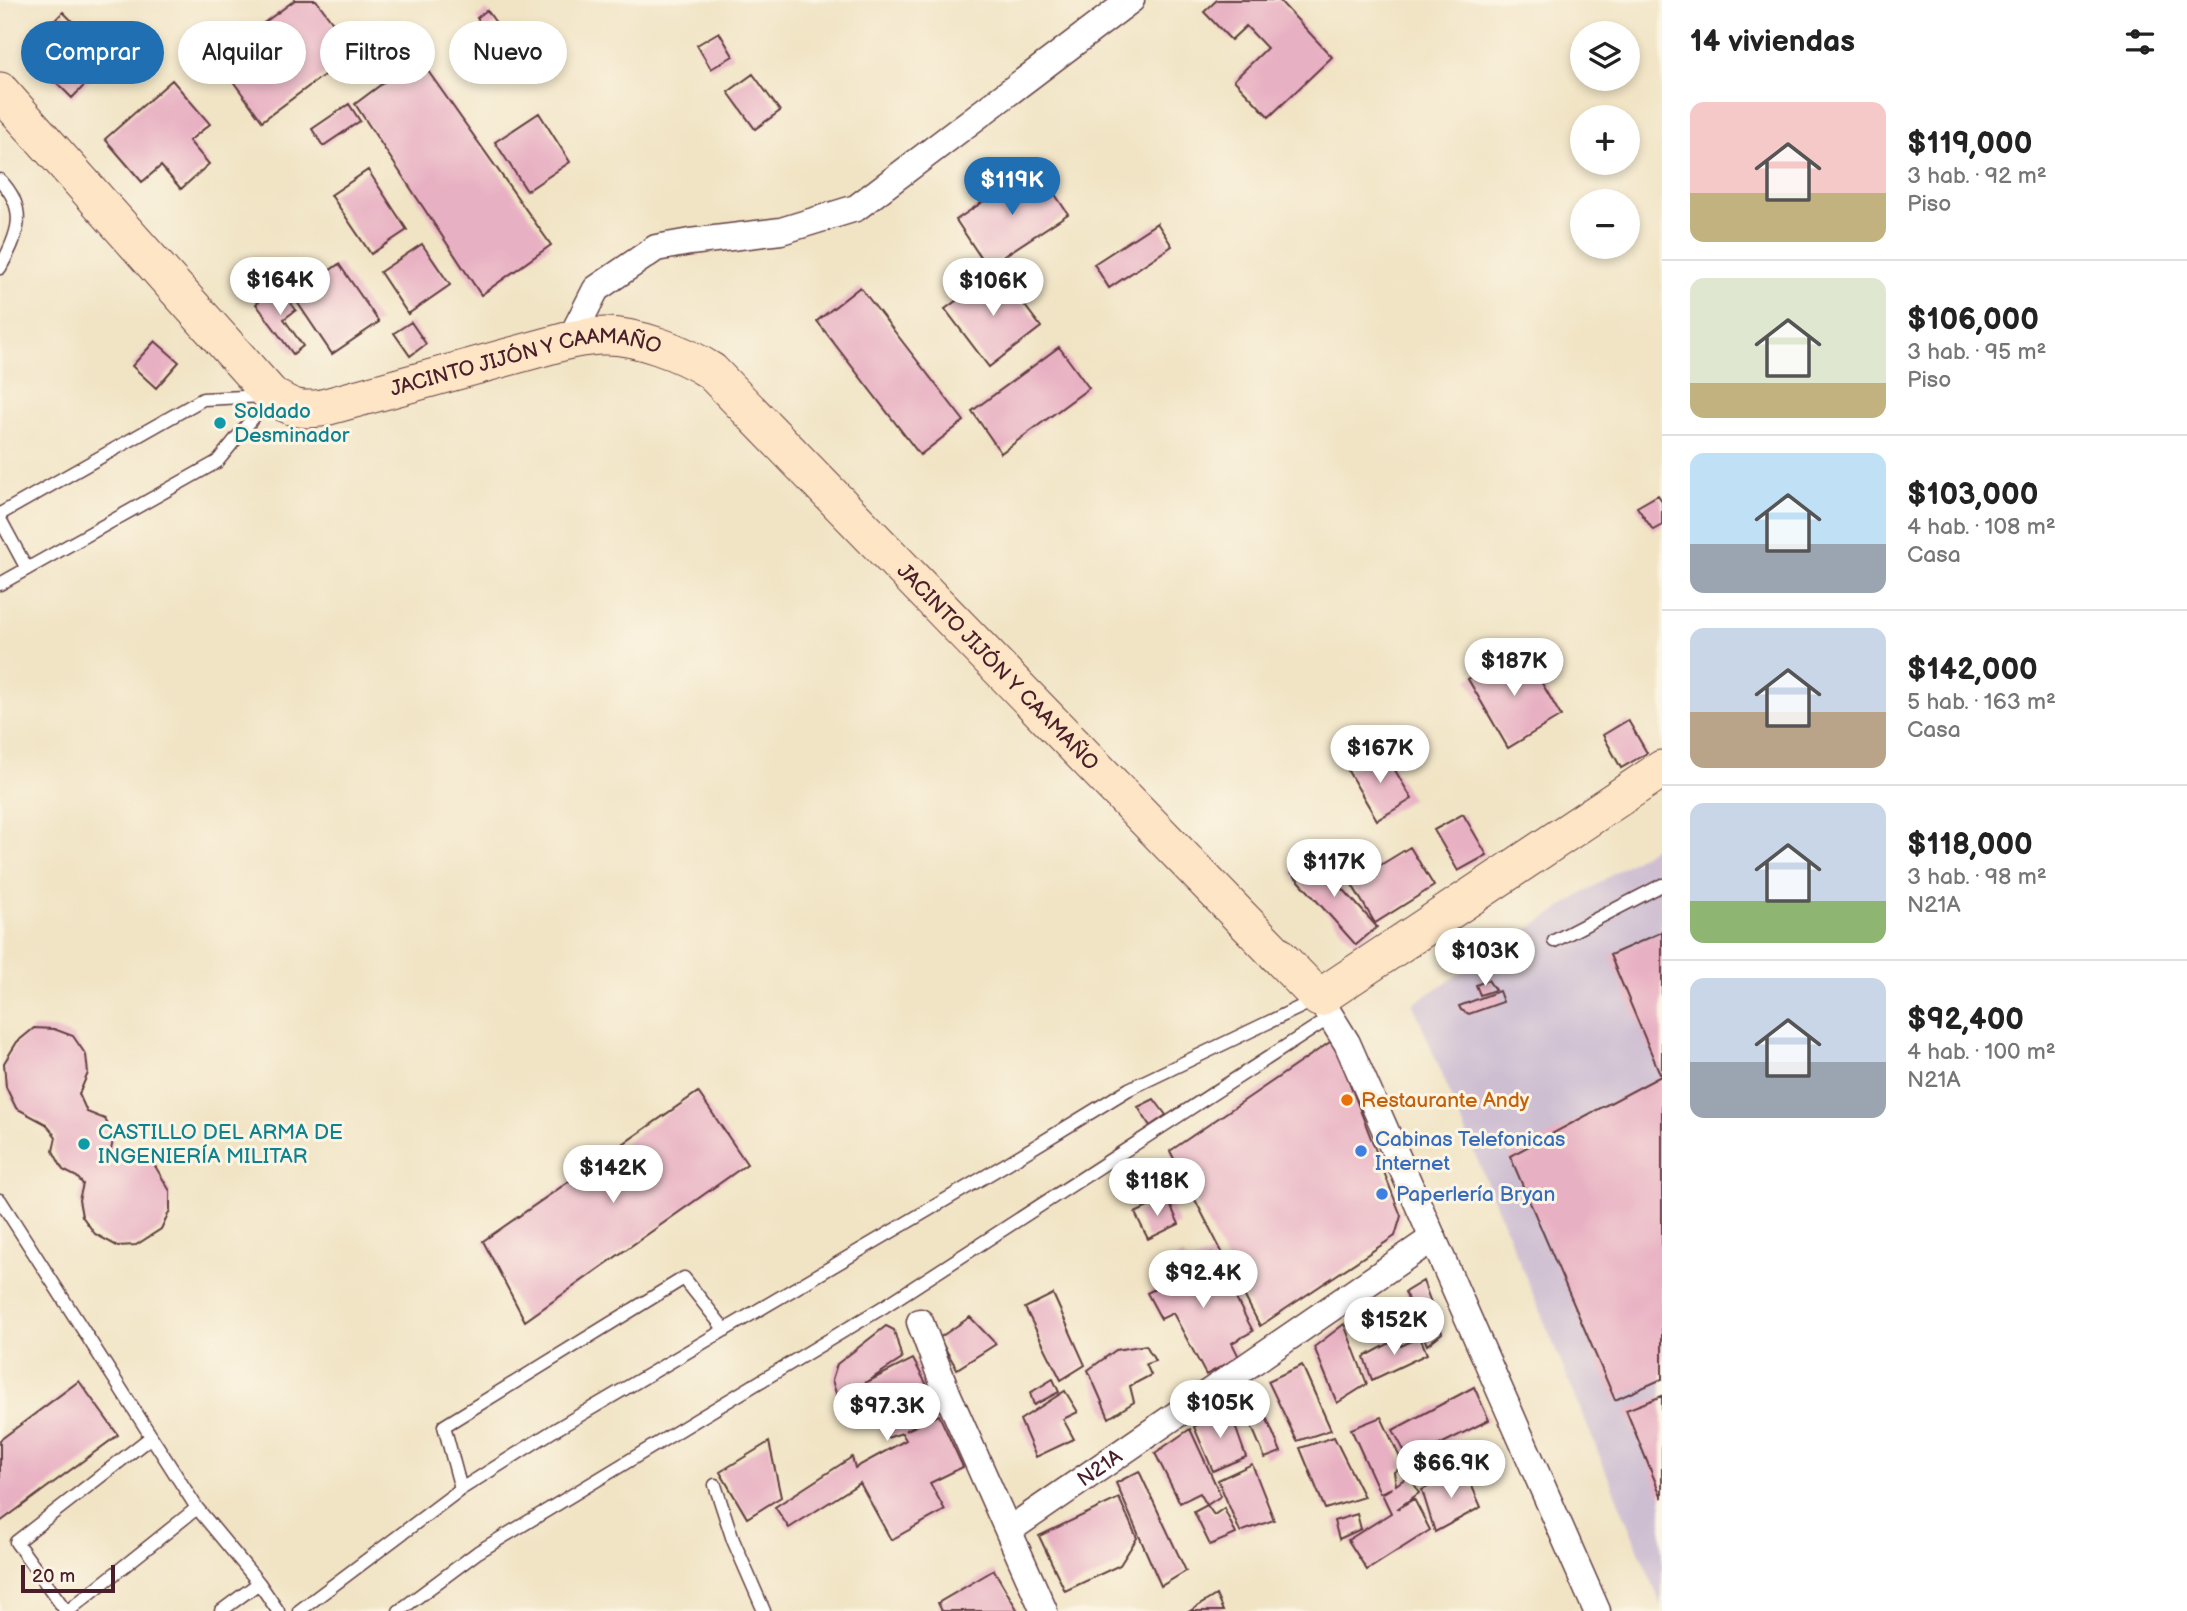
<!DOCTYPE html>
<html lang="es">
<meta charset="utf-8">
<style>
body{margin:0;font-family:"Balsamiq Sans",sans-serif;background:#f2f2f2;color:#222;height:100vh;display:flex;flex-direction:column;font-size:26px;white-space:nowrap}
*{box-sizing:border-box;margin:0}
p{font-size:23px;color:#767676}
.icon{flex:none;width:38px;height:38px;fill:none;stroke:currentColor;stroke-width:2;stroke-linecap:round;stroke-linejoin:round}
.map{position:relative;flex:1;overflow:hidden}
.sheet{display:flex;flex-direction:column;background:#fff;width:525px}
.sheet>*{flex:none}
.guide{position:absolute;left:21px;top:21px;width:665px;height:63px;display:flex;gap:14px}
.buttons{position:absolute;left:1570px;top:21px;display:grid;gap:14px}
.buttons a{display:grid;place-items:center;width:70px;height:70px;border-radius:50%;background:#fff;box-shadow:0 4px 10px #0003;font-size:35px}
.scale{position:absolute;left:21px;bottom:18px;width:94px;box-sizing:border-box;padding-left:7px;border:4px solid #4a1f2b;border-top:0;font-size:19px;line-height:24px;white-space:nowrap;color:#4a1f2b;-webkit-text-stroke:5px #fcf5e5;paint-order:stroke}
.price{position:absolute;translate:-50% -60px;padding:0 16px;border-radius:24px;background:#fff;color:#222;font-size:23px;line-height:46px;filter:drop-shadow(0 2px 4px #0008)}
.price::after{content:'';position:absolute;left:50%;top:42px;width:21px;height:16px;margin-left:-10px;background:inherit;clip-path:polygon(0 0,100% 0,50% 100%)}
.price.active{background:#1f6fb2;color:#fff}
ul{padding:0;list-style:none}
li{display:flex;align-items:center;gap:21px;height:175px;padding:0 28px}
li+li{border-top:2px solid #e0e0e0}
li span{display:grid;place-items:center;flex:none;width:196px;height:140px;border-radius:14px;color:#555}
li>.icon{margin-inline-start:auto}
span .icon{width:84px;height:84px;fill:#fffc;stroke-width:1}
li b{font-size:30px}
h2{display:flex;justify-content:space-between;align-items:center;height:84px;padding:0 28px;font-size:30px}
.chip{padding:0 24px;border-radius:32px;background:#fff;box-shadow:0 4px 10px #0003;font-size:24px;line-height:63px}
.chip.active{background:#1f6fb2;color:#fff}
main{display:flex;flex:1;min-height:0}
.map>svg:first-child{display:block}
.industrial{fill:#cebed2}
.building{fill:#e8b1c3}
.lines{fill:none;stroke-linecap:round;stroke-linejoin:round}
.lane-casing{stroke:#633d42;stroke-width:15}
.street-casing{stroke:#633d42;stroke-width:29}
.secondary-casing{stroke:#633d42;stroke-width:39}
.lane{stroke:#fff;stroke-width:12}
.street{stroke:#fff;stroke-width:26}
.secondary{stroke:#fde5c5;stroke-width:37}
.culture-dot{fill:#0f9aa8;stroke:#fcf5e5;stroke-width:2.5}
.food-dot{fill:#e8710a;stroke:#fcf5e5;stroke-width:2.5}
.shop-dot{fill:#3f7fe0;stroke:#fcf5e5;stroke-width:2.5}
.labels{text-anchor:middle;stroke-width:6;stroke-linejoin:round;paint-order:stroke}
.street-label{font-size:21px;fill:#4a1f2b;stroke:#fcf5e5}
.culture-label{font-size:21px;fill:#0d838f;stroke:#fcf5e5;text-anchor:start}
.food-label{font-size:21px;fill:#c56008;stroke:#fcf5e5;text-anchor:start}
.shop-label{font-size:21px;fill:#366cbe;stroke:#fcf5e5;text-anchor:start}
</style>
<main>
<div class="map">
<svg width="1662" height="1611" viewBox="0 0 1662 1611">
<rect width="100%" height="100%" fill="#fcf5e5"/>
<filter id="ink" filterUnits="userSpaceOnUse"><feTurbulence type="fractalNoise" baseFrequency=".0143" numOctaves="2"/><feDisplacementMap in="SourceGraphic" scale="14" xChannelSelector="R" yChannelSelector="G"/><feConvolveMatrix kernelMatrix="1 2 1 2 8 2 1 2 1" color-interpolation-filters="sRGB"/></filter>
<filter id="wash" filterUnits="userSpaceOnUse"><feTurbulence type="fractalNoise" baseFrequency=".00686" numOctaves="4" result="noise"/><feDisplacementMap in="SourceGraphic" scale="28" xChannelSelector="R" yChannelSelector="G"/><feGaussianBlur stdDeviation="1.57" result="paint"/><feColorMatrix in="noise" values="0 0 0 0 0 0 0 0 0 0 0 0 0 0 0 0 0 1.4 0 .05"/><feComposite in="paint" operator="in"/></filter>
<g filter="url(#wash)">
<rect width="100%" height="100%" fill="#f1e4c5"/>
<path class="industrial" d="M1662 842V1607L1413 1004Z"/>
<g id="blocks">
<path class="building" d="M295 0H316L355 52 262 121 216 58Z
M1217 0H1279L1332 57 1269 117 1234 80 1267 48 1246 26 1231 40 1204 12Z
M487 10 496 23 485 31 477 18Z
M63 12 110 59 72 98 25 51Z
M719 32 733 56 711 69 697 45Z
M418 57 551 245 481 295 355 104Z
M753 74 780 111 755 129 728 92Z
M172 80 210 124 189 141 209 164 181 189 161 166 142 182 105 139Z
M349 104 360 121 323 146 312 129Z
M539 113 570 162 527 191 495 142Z
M1036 166 1068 214 987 267 956 220Z
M368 170 407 230 371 254 331 195Z
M1157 223 1172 246 1109 288 1094 264Z
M422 244 450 285 408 314 380 272Z
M339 264 379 322 332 354 293 296Z
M998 270 1041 327 989 367 945 309Z
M279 287 296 310 284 319 303 346 293 354 256 304Z
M860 287 964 421 920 455 817 321Z
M411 322 426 344 410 356 394 333Z
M155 341 179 362 156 388 132 366Z
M1059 347 1089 388 1001 453 972 411Z
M1658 495 1662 501V525L1653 530 1637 507Z
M1521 647 1561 716 1508 748 1468 679Z
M1628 720 1647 753 1621 768 1603 735Z
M1383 750 1412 799 1377 820 1348 771Z
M1463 814 1487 855 1458 871 1434 830Z
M1410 847 1434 886 1375 923 1351 883Z
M1312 854 1377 927 1356 945 1291 872Z
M1662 932V1379L1615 1400 1510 1156 1661 1076 1610 955Z
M1488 980 1495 990 1480 995 1476 985Z
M1499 991 1503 1002 1469 1014 1461 1010 1459 1006Z
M34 1028 54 1029 73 1036 86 1055 88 1073 79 1094 87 1112 105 1119 114 1136 111 1150 116 1158 126 1156 152 1161 170 1191V1210L161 1229 136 1245 117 1246 95 1234 82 1216 79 1200 83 1184 77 1177 63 1170 53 1151 56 1137 46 1124 16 1108 6 1087 4 1063 17 1042Z
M1333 1040 1401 1216 1395 1236 1260 1326 1170 1151Z
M698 1092 747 1164 525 1321 483 1241Z
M1154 1099 1166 1115 1150 1126 1138 1107Z
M1167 1198 1179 1224 1148 1239 1135 1213Z
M1212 1253 1253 1331 1232 1343 1239 1357 1206 1375 1173 1313 1161 1319 1147 1293 1167 1283 1165 1265 1183 1255 1188 1265Z
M1423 1281 1442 1333 1427 1345 1420 1327 1403 1336 1396 1316 1410 1305 1405 1292Z
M1053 1294 1085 1365 1061 1380 1025 1308Z
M970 1317 996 1344 957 1369 939 1338Z
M1344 1324 1367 1384 1337 1403 1314 1347Z
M886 1326 894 1330 902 1359 863 1384 913 1359 940 1410 905 1431 939 1415 963 1467 930 1483 945 1510 891 1540 860 1483 789 1528 775 1507 852 1457 855 1468 906 1440 902 1433 887 1438 861 1386 838 1400 832 1380 837 1364Z
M1420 1337 1427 1354 1372 1380 1364 1357 1399 1338 1401 1346Z
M1146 1345 1155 1361 1146 1364 1151 1375 1130 1386 1134 1402 1109 1418 1088 1370 1116 1350Z
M1302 1365 1331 1430 1297 1441 1268 1381Z
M1053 1379 1059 1392 1034 1405 1030 1393Z
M79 1381 118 1435 0 1522V1440Z
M1474 1387 1489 1420 1409 1460 1393 1430Z
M1065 1391 1078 1412 1063 1419 1074 1439 1036 1457 1020 1420Z
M1255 1391 1281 1452 1265 1458 1240 1399Z
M1662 1396V1498L1626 1410Z
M1228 1406 1246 1457 1213 1471 1194 1427Z
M1381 1417 1404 1466 1394 1472 1396 1485 1410 1475 1419 1493 1397 1509 1414 1499 1430 1530 1367 1570 1348 1540 1391 1513 1382 1494 1392 1488 1380 1493 1351 1429Z
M1190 1429 1221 1496 1207 1505 1200 1493 1180 1503 1155 1453Z
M1334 1437 1364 1497 1325 1509 1300 1448Z
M769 1442 781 1497 747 1518 720 1472Z
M1252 1464 1274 1520 1240 1532 1218 1480Z
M1464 1468 1481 1507 1435 1532 1422 1490Z
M1139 1471 1186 1571 1161 1586 1116 1483Z
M1119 1498 1137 1538 1120 1565 1065 1591 1039 1536Z
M1207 1505 1214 1515 1224 1508 1236 1534 1210 1545 1194 1512Z
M1357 1514 1361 1529 1339 1539 1334 1521Z
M994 1570 1018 1611H942L938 1603Z
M1216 1595 1223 1611H1190Z"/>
</g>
</g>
<g filter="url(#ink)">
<use href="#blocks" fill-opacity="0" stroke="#633d42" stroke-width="2"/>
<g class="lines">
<defs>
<path id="lane" d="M0 180C29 210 18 235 0 268
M0 514 203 399 264 396
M0 519 27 569
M0 584 217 462 270 397
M1554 941 1662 885
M0 1200 197 1508 259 1583 278 1611
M715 1485 733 1540 764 1611
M461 1489 444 1426 684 1278 725 1330
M66 1611 16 1542 151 1437
M68 1611 197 1508
M221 1611 259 1583
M299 1611 461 1489 553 1431 1008 1163 1129 1089 1315 1000
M399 1611 478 1552 885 1306 1331 1017"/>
<g id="street">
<path d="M570 340 596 289 656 248 690 242 781 231 856 208 1131 0"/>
<path d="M1319 998 1347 1043 1597 1611"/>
<path d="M920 1322 947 1393 1044 1611"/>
<path id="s1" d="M1009 1530 1433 1238"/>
</g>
<g id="secondary">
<path id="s2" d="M0 91 271 395C291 408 299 411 322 408L570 340C581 338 592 336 603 336 636 335 683 353 711 371L1319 998 1662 769"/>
</g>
</defs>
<use href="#lane" class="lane-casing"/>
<use href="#street" class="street-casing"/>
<use href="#secondary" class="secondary-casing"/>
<use href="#lane" class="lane"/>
<use href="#street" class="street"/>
<use href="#secondary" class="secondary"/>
</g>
</g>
<g class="culture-dot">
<circle cx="220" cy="423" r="7"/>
<circle cx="84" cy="1144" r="7"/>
</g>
<circle class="food-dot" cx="1347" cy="1100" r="7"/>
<g class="shop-dot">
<circle cx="1361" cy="1151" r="7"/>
<circle cx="1382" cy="1194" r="7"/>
</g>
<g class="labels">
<g class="street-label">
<text dy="7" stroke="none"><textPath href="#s2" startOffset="672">JACINTO JIJÓN Y CAAMAÑO</textPath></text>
<text dy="7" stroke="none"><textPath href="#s2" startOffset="1279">JACINTO JIJÓN Y CAAMAÑO</textPath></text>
<text dy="7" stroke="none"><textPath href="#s1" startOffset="110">N21A</textPath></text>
</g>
<g class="culture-label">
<text x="234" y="418">Soldado<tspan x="234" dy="24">Desminador</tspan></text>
<text x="98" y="1139">CASTILLO DEL ARMA DE<tspan x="98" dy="24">INGENIERÍA MILITAR</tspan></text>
</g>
<g class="food-label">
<text x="1361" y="1107">Restaurante Andy</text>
</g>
<g class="shop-label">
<text x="1375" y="1146">Cabinas Telefonicas<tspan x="1375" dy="24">Internet</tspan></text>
<text x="1396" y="1201">Paperlería Bryan</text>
</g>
</g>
</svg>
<div class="buttons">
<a><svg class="icon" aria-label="layers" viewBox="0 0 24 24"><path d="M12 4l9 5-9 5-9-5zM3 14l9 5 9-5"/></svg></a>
<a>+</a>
<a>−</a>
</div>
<div class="scale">20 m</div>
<b class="price active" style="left:1012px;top:217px">$119K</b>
<b class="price" style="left:280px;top:317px">$164K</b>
<b class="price" style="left:993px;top:318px">$106K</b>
<b class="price" style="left:1514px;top:698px">$187K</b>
<b class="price" style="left:1380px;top:785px">$167K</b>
<b class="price" style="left:1334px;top:899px">$117K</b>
<b class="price" style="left:1485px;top:988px">$103K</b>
<b class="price" style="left:613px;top:1205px">$142K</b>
<b class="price" style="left:1157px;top:1218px">$118K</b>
<b class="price" style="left:1203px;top:1310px">$92.4K</b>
<b class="price" style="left:1394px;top:1357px">$152K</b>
<b class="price" style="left:1220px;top:1440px">$105K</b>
<b class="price" style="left:887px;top:1443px">$97.3K</b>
<b class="price" style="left:1451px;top:1500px">$66.9K</b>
<div class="guide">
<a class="chip active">Comprar</a>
<a class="chip">Alquilar</a>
<a class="chip">Filtros</a>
<a class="chip">Nuevo</a>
</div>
</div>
<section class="sheet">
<h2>14 viviendas<svg class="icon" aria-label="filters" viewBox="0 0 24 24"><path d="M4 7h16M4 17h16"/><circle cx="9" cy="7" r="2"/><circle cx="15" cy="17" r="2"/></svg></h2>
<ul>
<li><span style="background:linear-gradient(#f6c9c9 65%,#c2b280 0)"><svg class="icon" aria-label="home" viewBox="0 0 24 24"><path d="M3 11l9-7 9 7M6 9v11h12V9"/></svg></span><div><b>$119,000</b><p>3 hab. · 92 m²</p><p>Piso</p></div></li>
<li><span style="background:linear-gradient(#dfe7d0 75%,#c2b280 0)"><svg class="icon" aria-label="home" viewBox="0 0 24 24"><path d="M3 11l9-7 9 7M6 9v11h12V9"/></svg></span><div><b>$106,000</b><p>3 hab. · 95 m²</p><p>Piso</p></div></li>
<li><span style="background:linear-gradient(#bfe0f5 65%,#9aa5b1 0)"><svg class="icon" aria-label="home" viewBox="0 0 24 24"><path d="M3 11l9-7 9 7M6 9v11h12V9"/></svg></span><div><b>$103,000</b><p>4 hab. · 108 m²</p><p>Casa</p></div></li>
<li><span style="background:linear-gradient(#c9d6e8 60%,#b9a48a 0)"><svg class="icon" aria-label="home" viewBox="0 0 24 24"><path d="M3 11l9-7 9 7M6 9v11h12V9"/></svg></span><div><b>$142,000</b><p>5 hab. · 163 m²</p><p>Casa</p></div></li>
<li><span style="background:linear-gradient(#c9d6e8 70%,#8fb573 0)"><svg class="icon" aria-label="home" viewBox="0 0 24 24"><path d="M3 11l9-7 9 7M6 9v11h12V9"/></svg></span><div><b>$118,000</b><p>3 hab. · 98 m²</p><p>N21A</p></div></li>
<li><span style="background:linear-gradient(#c9d6e8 60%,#9aa5b1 0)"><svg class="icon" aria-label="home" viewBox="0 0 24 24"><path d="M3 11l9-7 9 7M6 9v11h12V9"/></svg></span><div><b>$92,400</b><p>4 hab. · 100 m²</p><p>N21A</p></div></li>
</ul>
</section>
</main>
